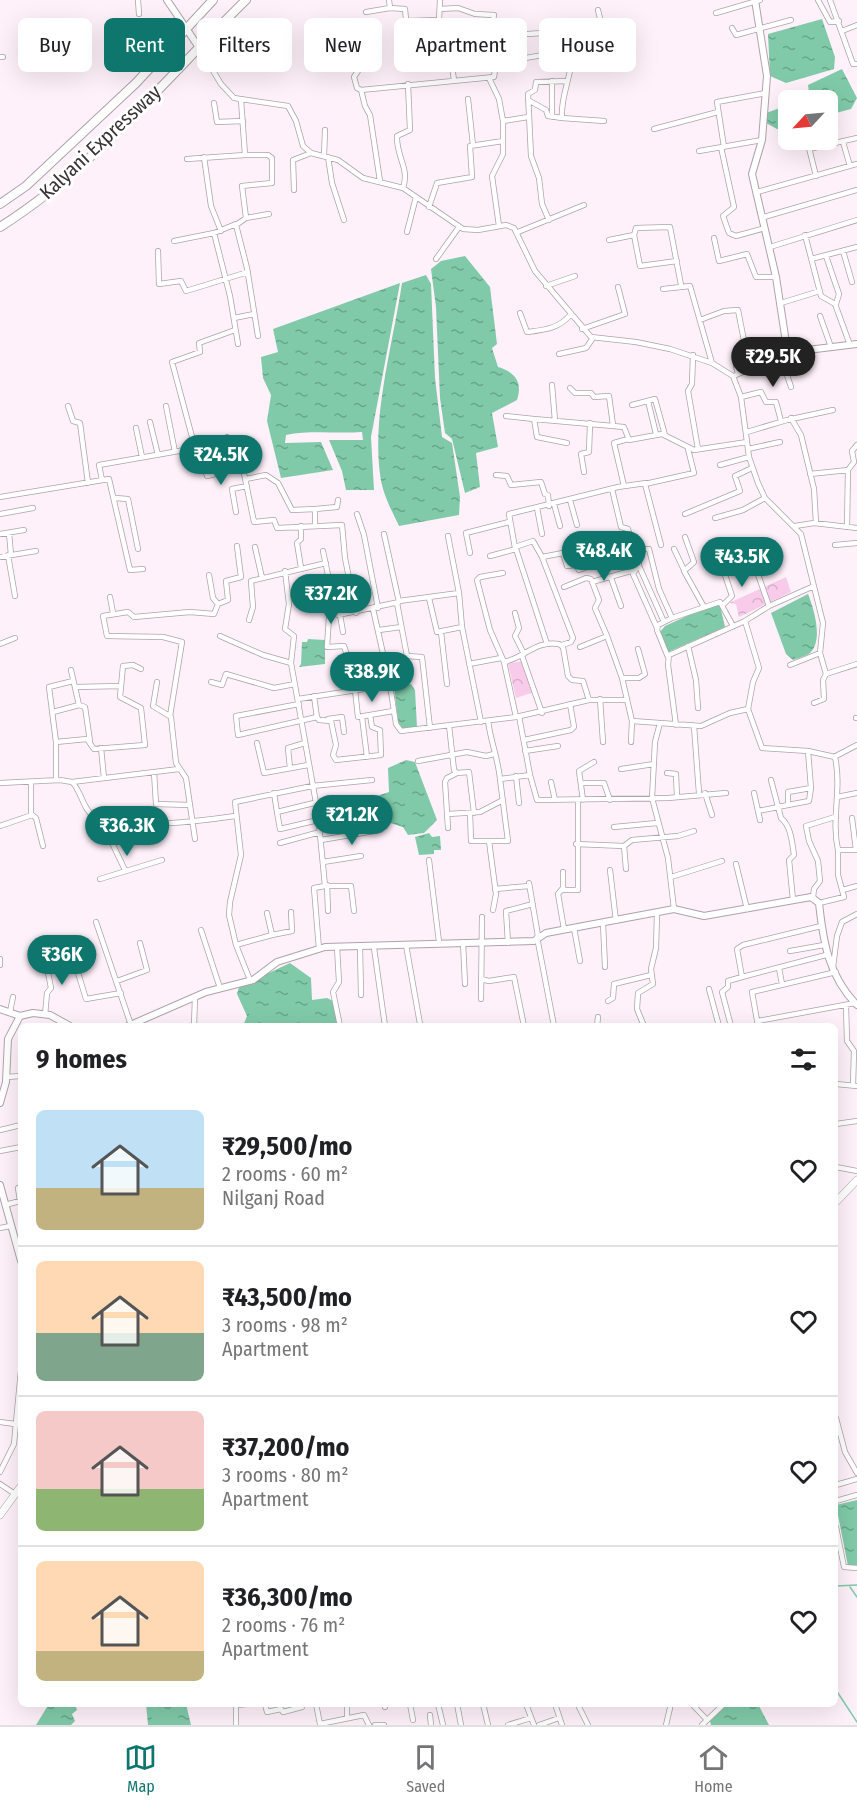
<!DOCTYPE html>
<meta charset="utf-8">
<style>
body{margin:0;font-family:"Fira Sans Condensed",sans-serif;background:#f2f2f2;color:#202124;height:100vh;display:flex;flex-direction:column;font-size:22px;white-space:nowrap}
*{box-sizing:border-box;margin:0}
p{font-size:20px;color:#757577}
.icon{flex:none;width:33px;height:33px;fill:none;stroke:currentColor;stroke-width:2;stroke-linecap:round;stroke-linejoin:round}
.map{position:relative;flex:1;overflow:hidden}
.details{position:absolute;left:18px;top:1023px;width:820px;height:684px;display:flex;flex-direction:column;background:#fff;border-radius:9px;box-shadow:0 6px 24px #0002}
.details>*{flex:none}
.banner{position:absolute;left:18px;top:18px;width:822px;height:54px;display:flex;gap:12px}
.needle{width:39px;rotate:244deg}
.tools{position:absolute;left:778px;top:90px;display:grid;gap:12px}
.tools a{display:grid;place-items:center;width:60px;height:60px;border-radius:9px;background:#fff;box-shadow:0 6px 24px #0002;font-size:30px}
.price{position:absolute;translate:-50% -51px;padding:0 14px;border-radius:21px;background:#0f766e;color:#fff;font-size:20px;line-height:39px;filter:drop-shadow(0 2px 3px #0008)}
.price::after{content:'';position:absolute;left:50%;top:36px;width:18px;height:14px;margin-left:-9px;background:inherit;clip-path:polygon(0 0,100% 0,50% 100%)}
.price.on{background:#222;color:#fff}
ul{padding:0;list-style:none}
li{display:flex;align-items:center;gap:18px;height:150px;padding:0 18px}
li+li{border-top:2px solid #e0e0e0}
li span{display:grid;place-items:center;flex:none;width:168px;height:120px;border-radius:9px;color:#555}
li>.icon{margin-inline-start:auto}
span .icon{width:72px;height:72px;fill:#fffc;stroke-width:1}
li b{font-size:26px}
h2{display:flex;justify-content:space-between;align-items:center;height:72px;padding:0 18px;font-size:26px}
.tag{padding:0 21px;border-radius:9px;background:#fff;box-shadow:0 6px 24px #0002;font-size:21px;line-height:54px}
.tag.on{background:#0f766e;color:#fff}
.menu{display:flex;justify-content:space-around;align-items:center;height:84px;border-top:2px solid #e0e0e0;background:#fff;font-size:16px;color:#757577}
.menu a{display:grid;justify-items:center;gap:3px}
.menu .on{color:#0f766e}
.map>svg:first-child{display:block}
.park{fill:url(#park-crowns)}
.water{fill:url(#water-ripples)}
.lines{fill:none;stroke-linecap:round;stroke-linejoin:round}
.stream{stroke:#80caa9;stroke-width:1.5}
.street-casing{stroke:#aea2aa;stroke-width:6}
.secondary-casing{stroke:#aea2aa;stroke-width:8}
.primary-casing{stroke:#aea2aa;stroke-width:8}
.highway-casing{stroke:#aea2aa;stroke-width:10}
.street{stroke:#fff;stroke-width:4.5}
.secondary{stroke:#fff;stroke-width:6}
.primary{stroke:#fff;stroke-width:7}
.highway{stroke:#fff;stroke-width:8}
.labels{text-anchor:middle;stroke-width:6;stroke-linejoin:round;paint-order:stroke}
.street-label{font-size:20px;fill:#363134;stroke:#fff}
</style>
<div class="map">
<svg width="857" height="1725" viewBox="0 0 857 1725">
<defs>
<pattern id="park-crowns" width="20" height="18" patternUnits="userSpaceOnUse" patternTransform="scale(1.5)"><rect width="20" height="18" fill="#f9cbeb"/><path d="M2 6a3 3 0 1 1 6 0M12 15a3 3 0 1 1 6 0" fill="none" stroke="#d6afca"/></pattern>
<pattern id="water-ripples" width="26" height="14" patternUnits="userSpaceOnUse" patternTransform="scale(1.5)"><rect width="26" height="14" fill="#80caa9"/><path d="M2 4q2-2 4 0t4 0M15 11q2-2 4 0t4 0" fill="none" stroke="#6aa58a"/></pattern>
</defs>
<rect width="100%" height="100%" fill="#fff1fa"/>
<path class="park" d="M786 577 791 592 739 617 736 604 729 603Z
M522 661 534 692 516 698 508 664Z"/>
<path class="water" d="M822 19 835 57 834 69 786 83 770 76 768 34Z
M842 69 857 98 851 109 836 113 828 112V100H810L808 85Z
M780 108 789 112V127L777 129 766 123V113Z
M465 256 490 287 497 344 492 348 498 367C515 372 523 382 517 400L492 413 498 447 476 453 480 487 465 493 452 439 445 433 440 398 436 307 431 269 441 261Z
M426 275 431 284 435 378 442 437 452 443 460 497 459 515 399 526C391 509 382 493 380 474 372 414 393 344 402 283Z
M400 283 371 437 374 490H346L342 471 329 440H363L362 432C337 434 311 430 286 435L285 443 321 442 333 470 281 478 267 421 271 395 263 378 261 357 278 352 273 329Z
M808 594C814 609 823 639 811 652 807 656 798 658 793 660L786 654 771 613Z
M713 604 720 605 725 627 668 652 665 649 660 632 665 626Z
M308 639 325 640V664L299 667 301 664 302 642H307Z
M411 684 415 690 417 727 403 729 398 722 394 686Z
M406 760 415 762 437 820 424 833 408 835 403 827 384 821 377 796 389 792 388 768Z
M429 833 432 837 440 836 441 850H434V854L419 855 415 837Z
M290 963 311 978 312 1000 327 998 333 1001 339 1026H243L247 1016 237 994 239 987Z
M857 1500V1565L848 1566 836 1505Z
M46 1704H75L77 1710 72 1714 75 1721 71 1725H36L47 1707Z
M146 1704H186L191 1725H148Z
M727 1704H758L769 1725H711L710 1721Z"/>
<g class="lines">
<path class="stream" d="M836 1586 857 1585
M850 1587 857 1597
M836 1690 857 1722"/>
<defs>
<path id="street" d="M138 0 139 14
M389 0 390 8 405 9 408 40H448L454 80
M818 0 830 22 839 21
M830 0 853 64H857
M440 9 458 8 475 14 494 15 490 36 449 40
M598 10 602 27
M366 12 390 8
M716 13 760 0
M406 21 439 20 440 0
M732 28 736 35 791 20
M842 31 857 25
M528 34 557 32 561 53
M342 38 346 61 357 63 358 71 354 77 357 88 361 90 494 77 496 63 601 45 602 27 616 21
M200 49 221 84 234 98 288 106 296 121 303 146 311 153 338 160 363 178 403 188 463 229 478 230 506 225 514 228 535 271 591 337 636 342 670 349 712 363 733 376 741 397 749 457 758 483 765 498 801 534 823 623 820 653 826 674 857 664
M572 52C573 74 560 96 562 118L604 121
M410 53 450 50
M0 57H3
M489 78 499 99 503 121V154L492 176 499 226
M552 81V117
M361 90 365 106 370 115 380 181
M468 99 473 145
M528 100 546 110 548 116 562 118
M214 103 217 122 243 121
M503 121 528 117
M654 129 718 112
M807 140 816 176
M843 142 850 166
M721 147 734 207 723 216 729 233 736 236 765 228
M724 147 717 102 766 93
M809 149 857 138
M699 151 762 140
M245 155H268L272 158V183L242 186 246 218 236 225 247 268 258 336
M324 156 325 130
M204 157 211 206 221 231
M328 157 332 183 344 220
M187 159 245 155 241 100
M403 188C410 168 396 157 397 136L410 130 408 84
M294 190 293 160 311 153
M757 192 857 164
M429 207 437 183 472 177 470 146 503 141
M764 217 857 190
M246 218 269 214
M549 220 542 204 539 178 531 156 528 94 535 90 536 82 567 81
M407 232 416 197
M518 232 584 205
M214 233 230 296 238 344
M634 235 640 266 677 261
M805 235 821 296 835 304 850 345
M714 238 719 261 747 254 756 277H776
M609 240 634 235 636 228 670 227 681 285
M174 241 214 233 236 224
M770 247 857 220
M158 251 159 284 181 281 186 291 248 272
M843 251 852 282
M826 256 839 294 836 304
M436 259 459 227
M811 259 857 247
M546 286 575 276
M663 289 690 286 712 363
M781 303 820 291
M520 313 527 332C544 330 559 329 571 314
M820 316 831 347
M234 318 254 314
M700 320 724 311 738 310 747 356 746 359 736 366 738 374
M582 329 625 314 618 287
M559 354 586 348 593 338
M693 355 692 384 688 391 698 449
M781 357 791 387
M736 375 788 351
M552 385 555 421
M570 388 575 393H591L594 397 609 396 613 425
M741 397 761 392 766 402H776L781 421
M648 401 656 434
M632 405 655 399 665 435
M68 406 73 421 80 423 88 483
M166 406 175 452
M506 416 534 419
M791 418 801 435 814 489 816 523
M150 422 158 455
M136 428 142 457
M747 432 787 420 833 410
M227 437 237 457 241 459 254 522 274 520 277 528 342 525 345 558 356 613
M567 443 537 437 534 419 624 427 629 440 662 434 694 450 747 442
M195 448 172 362 200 352 199 343 235 330
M748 449 780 442
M720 465 749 457
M584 472 581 454 589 452 590 423
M810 474 848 470
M496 475 507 476 511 485 541 482 545 494 548 495 549 506
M246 479 266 475 278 483 292 510 315 509V526
M102 480 99 465 196 448 199 449 207 476 244 467
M624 486 614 443 628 439
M612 489 621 527 628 529 634 549H649L659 589 672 618
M0 497 109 479 130 570 143 569
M115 498 128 499 138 549
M570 500 577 525
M554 504 560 526
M537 508 542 534
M315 509 337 507 338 500
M236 512 232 489 247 486
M0 514 33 508
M357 514 364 535 378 608
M685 514 740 491 735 476 752 468
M715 518 743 510 765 498
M795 526 814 523 857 528
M847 527 848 470 854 462 852 451 857 445
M9 533 11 555
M0 534 24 530
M685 537 694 562 684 571 704 607
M661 545 645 484 694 473 688 449
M835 545 857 543
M255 547 262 578
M515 547 533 541 542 557 563 553 567 566 576 565 579 570 608 559
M515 548 509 514 618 487 646 483
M635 549 639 564 633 574 657 628
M674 549 684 570
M470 553 466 533 509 522
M8 555 15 596
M490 556 516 549 547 644
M0 557 36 551
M542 557 573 638 571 642 562 645
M721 563 732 596 724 604
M754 563 769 606
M639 566 664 622
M301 568 297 543 301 539V526
M285 571 289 604 285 629 294 636 291 663 318 814 325 886 314 888 319 949
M503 573 480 577 477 580 490 630 504 662C524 658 536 640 559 644L563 647 568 676 572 680 583 681 589 700H627
M209 575 213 598 218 604
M611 578 621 606
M306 582 328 577
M592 582 634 570
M564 587 586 578 591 579 599 600 595 608 607 636
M459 593 462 627 481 722
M110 597 113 613
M429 598 437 632 462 627
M333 599 338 615 399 602 384 534
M399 601 459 593 448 536
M397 603 407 656 422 657 430 728
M302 605 333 599 323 551
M515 613 519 628 515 636 524 654
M340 615 343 632
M329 617 327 647 344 646 350 664 375 659 379 668 387 666
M249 620 253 607 251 581 326 563
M379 630 401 627
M441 632 447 684
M220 636 263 655 291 663
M0 644 15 638
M688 646 696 680 698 708
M580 647 607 636 622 678
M638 649 645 674 639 678H622L632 721 660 723
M522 656 542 713
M668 657 657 630 658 625 672 618 720 602 733 626
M350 664 352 690
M469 664 501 658
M790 665 820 653
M71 670 79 705 85 707 90 741
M157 682 153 706 171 717 176 763 186 778 195 839
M211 682 222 685 226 674 274 688 295 684
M390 685 396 724 401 731 516 717 504 662
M75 687 120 686
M355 690 358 717 393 711
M314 696 317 718
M298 699 390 685 373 609
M600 699 603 742
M814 703 824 699 823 680 826 674
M299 704 236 716 238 735 317 717 319 720 331 721 336 745 333 755 336 760 381 755 380 730 372 727 370 715
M748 709 762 748 808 751 835 757C842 789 831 819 838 850H857
M53 712 79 705
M170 716 182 642 163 637 107 636 103 616 128 612 134 617 190 612 214 614 218 604 228 600 226 581 241 577 237 546
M519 716 530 775
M362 717 367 757
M516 717 589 700
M856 718H857
M328 719 342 717 344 732
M488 721C491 743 498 758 500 779
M449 725 454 770 457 773 469 772 474 813
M676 725 668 665 669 655 745 621
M694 726 699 793
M524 740 571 730 574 727 570 704
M56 742 87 739 94 749 145 745 141 708 120 697 123 666 133 665 141 669
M631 742 632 721
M257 743 264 773 308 765
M101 748 104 778
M525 751 558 746
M834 757 857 745
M418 761 467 752 486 756 494 754
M290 768 288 748 305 743
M621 769 654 764
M154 772 156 804 190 805
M667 773 676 774 677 797
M516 776 519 803
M56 780V742L49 687 73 681
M771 780 781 818C791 826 792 842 794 855L789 860 793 900
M31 782V814L36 818 43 846
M72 782 179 769
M551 782 555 800
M0 783 60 780 72 782C82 792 82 808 94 817 113 832 208 820 235 816
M581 783H604L610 800
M274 793 277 812
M705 793 712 815
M754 793 760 820
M837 797 857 793
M583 800 579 771 594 762
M314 803 277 812 280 829 318 820
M788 805 809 801 811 788
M758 811 788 805V792L811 788 808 751
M470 813 471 841H508L500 779 530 775 537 800 668 798 726 793
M318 814 364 807
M448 814 480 812 503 800
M852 818 856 850
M102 822 125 870
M0 826 32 815
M614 827 657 823
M448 828 445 782 447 778 457 773
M321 840 380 830
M489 841 496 894 493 910
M280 843 320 832
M576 844 624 846 632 840 678 836 694 831
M624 846 626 869
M429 860 439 942
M323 862 361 856
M736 864 747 909
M610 870 616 921
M563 872V888L558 894 564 929
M671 877 722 861
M100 879 162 860
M529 883 538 936
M327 885 328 911
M325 886H351L354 911
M495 889 529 886
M563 890H578V800
M843 890 857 886
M813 897 814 889 820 881 818 861 809 841 806 826 835 817
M819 903 844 897 838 875V850
M674 909 668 858 652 798 655 742 660 723 701 726 730 713 748 709 753 682 759 668 745 621 769 606 814 586
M96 922 131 1025
M603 923 605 967
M821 926 743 945 737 949 742 977 826 955
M574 928 580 961
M201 930 220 988
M272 935 292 931 291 912
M537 937 554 1026
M463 942 465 984
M508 943 506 911 533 904
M236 945 272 935 267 913
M406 945 420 1024
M337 947 339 982 333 992 340 1026
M360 947 361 995
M374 948 385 1026
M790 951 824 945
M72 953 86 999 121 993
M45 957 51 988 47 993 45 1015
M0 959V965
M833 967 837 936 842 922 857 914
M779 968 782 984
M481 979 489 981 514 977 524 1026
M250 980 236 945 229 915 230 902 241 855 235 802 312 786 372 780
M117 981 147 970 140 943
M709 989 719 1026
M481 999 482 917
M608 1001 613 998 614 984 651 975
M846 1006 847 1041 854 1051 853 1085
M10 1012 13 997
M758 1021 855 1003
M194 1026 195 997
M597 1026 598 1017
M644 1026 637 1009 638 993 653 984 651 969 656 948 657 914
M731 1026 722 992 728 987V981L742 977
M758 1026 752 992 836 972
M6 1077 21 1076
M836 1084 857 1086
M836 1124 857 1121
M0 1130 21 1125
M0 1151 21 1147
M836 1167 857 1171
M5 1205 20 1201 18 1188 21 1186
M0 1228 10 1226
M836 1418 845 1452 857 1473
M0 1422 15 1424
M0 1472 14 1444 21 1370
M0 1484 15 1494
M836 1485 857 1479
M836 1501 857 1495
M836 1527 844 1567 857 1568
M236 1704V1725
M265 1704 267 1712 281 1709 283 1712 302 1707
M316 1704 320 1724 364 1715 369 1725
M347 1704V1718
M385 1704V1707
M410 1704 413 1720
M438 1704 443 1725
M457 1704 461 1725
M483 1704 488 1725
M526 1704 534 1725
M555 1704 562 1725
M581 1704 578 1705 588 1725
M692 1704 707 1720
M236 1705 247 1704
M430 1715 431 1725
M375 1725H384
M508 1725 531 1718
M539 1725 559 1718
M666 1725 670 1708
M702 1725 724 1704"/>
<path id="secondary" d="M167 0 200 49
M755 0 767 76 762 140 752 174 776 277 787 349 791 352 857 344
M0 1009 20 1016 33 1013 50 1015 70 1026
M128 1026 206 992 253 980 277 962 325 947 534 941 546 933 674 909 704 916 811 897 819 903C823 940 828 976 857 1005
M0 1103 6 1082 8 1039 20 1016
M0 1185 21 1261"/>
<path id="primary" d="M836 1202 857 1180
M0 1515 21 1486"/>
<path id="highway" d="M0 204 26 186 136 83 213 0
M0 227C94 168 167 77 246 0"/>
</defs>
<use href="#street" class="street-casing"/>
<use href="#secondary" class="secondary-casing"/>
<use href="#primary" class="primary-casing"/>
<use href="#highway" class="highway-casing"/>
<use href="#street" class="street"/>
<use href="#secondary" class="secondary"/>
<use href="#primary" class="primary"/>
<use href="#highway" class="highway"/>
</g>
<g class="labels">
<g class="street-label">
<text transform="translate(100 142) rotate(-43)" y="7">Kalyani Expressway</text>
</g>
</g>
</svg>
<div class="tools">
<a><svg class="needle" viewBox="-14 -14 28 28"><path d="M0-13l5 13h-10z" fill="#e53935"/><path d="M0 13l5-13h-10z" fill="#757577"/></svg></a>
</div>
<b class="price on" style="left:773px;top:388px">₹29.5K</b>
<b class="price" style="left:221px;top:486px">₹24.5K</b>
<b class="price" style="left:604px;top:582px">₹48.4K</b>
<b class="price" style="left:742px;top:588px">₹43.5K</b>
<b class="price" style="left:331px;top:625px">₹37.2K</b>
<b class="price" style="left:372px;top:703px">₹38.9K</b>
<b class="price" style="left:352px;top:846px">₹21.2K</b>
<b class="price" style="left:127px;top:857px">₹36.3K</b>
<b class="price" style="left:62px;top:986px">₹36K</b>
<div class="banner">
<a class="tag">Buy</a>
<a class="tag on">Rent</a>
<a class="tag">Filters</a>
<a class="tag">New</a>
<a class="tag">Apartment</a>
<a class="tag">House</a>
</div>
<section class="details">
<h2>9 homes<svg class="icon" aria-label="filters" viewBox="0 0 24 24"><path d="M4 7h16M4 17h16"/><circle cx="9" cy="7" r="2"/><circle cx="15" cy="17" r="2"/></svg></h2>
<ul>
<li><span style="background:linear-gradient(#bfe0f5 65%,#c2b280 0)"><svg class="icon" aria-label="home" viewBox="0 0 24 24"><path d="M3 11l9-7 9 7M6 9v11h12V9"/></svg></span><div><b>₹29,500/mo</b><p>2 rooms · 60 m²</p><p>Nilganj Road</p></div><svg class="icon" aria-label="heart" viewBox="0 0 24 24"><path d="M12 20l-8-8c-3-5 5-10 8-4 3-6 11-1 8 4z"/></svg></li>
<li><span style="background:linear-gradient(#ffd9b3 60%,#7fa58c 0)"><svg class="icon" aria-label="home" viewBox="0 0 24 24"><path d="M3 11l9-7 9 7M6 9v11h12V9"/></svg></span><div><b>₹43,500/mo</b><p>3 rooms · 98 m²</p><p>Apartment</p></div><svg class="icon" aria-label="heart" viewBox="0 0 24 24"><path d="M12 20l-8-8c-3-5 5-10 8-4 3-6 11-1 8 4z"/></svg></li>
<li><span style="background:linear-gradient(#f6c9c9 65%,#8fb573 0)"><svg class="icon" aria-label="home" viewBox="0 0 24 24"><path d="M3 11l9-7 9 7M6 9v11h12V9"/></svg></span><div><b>₹37,200/mo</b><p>3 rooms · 80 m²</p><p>Apartment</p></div><svg class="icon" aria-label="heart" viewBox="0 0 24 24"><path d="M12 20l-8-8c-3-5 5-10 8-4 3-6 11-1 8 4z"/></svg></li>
<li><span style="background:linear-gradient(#ffd9b3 75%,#c2b280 0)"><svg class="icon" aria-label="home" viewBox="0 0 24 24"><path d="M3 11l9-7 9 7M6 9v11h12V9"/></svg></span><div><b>₹36,300/mo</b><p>2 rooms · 76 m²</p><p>Apartment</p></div><svg class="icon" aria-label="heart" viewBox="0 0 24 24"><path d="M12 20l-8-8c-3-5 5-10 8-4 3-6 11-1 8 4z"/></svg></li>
</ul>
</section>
</div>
<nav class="menu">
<a class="on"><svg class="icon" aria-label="map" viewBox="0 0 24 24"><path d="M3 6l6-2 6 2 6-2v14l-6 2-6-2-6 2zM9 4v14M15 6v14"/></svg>Map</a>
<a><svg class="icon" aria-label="saved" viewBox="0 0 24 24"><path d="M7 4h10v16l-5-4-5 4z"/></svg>Saved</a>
<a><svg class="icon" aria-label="home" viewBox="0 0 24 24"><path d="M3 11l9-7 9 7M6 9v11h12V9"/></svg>Home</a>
</nav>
